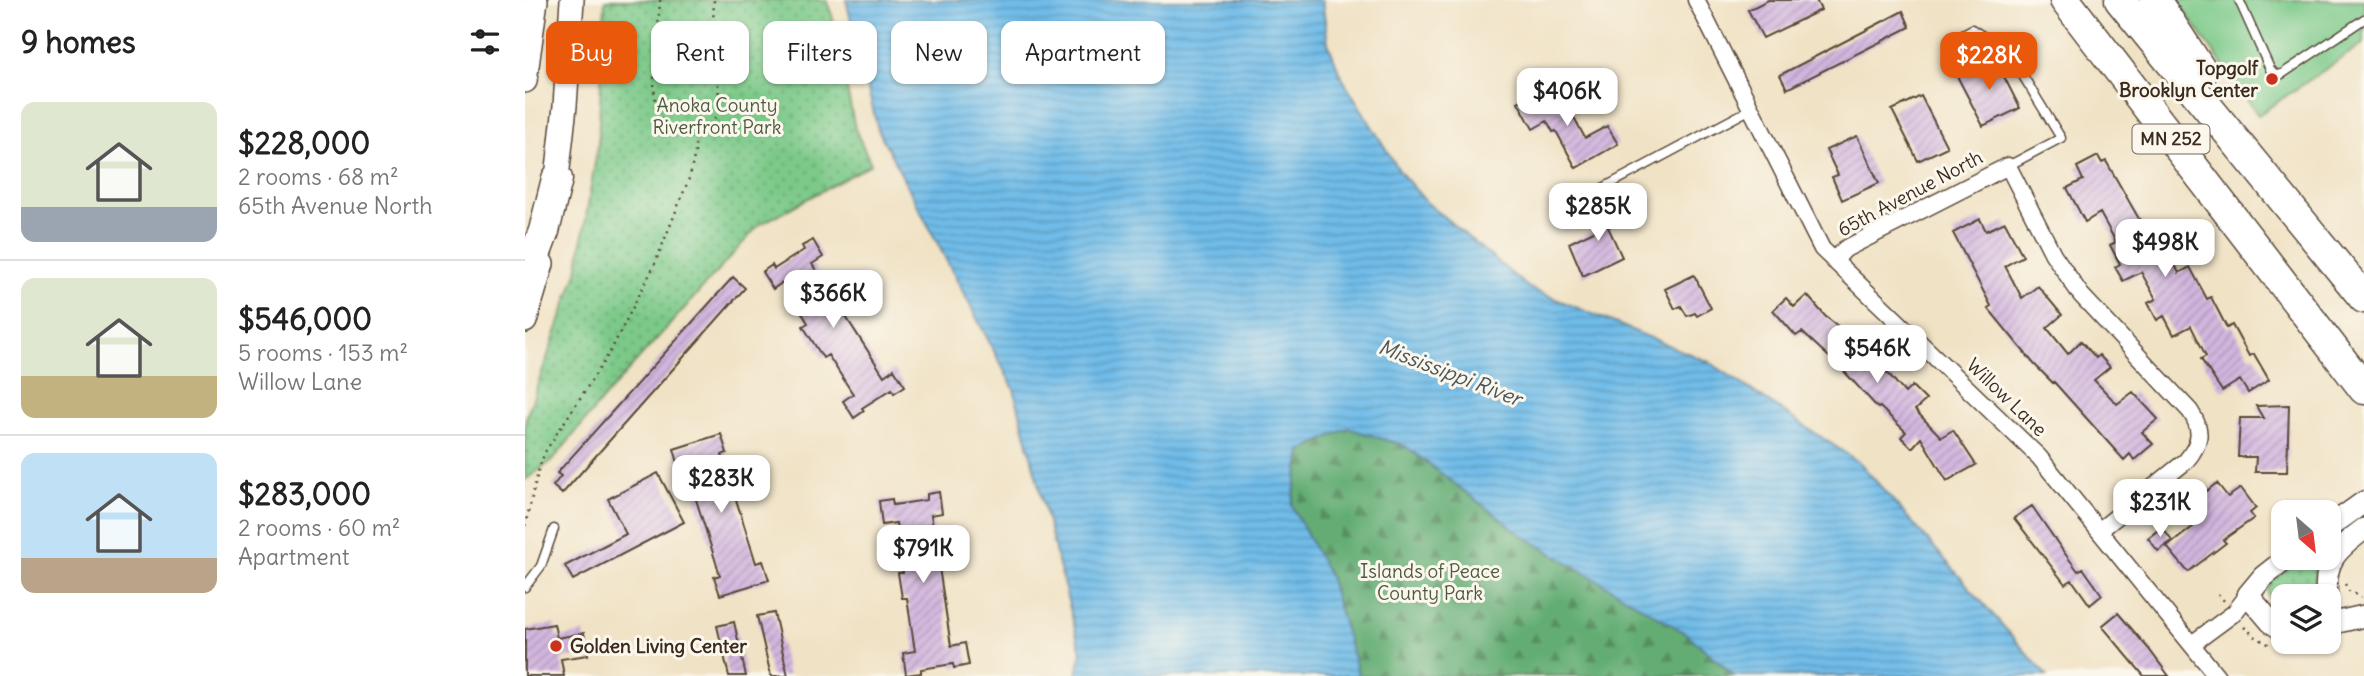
<!DOCTYPE html>
<meta charset="utf-8">
<style>
body{margin:0;font-family:Delius,sans-serif;background:#f6f6f6;color:#222;height:100vh;display:flex;flex-direction:column;font-size:26px;white-space:nowrap}
*{box-sizing:border-box;margin:0}
p{font-size:23px;color:#767676}
.icon{flex:none;width:38px;height:38px;fill:none;stroke:currentColor;stroke-width:2;stroke-linecap:round;stroke-linejoin:round}
.map{position:relative;flex:1;overflow:hidden}
.panel{display:flex;flex-direction:column;background:#fff;width:525px}
.panel>*{flex:none}
.guide{position:absolute;left:21px;top:21px;width:665px;height:63px;display:flex;gap:14px}
.needle{width:46px;rotate:152deg}
.buttons{position:absolute;left:1746px;top:500px;display:grid;gap:14px}
.buttons a{display:grid;place-items:center;width:70px;height:70px;border-radius:14px;background:#fff;box-shadow:0 2px 5px #0004;font-size:35px}
.price{position:absolute;translate:-50% -60px;padding:0 16px;border-radius:14px;background:#fff;color:#222;font-size:23px;line-height:46px;filter:drop-shadow(0 2px 4px #0008)}
.price::after{content:'';position:absolute;left:50%;top:42px;width:21px;height:16px;margin-left:-10px;background:inherit;clip-path:polygon(0 0,100% 0,50% 100%)}
.price.on{background:#ea580c;color:#fff}
ul{padding:0;list-style:none}
li{display:flex;align-items:center;gap:21px;height:175px;padding:0 21px}
li+li{border-top:2px solid #e0e0e0}
li span{display:grid;place-items:center;flex:none;width:196px;height:140px;border-radius:14px;color:#555}
li>.icon{margin-inline-start:auto}
span .icon{width:84px;height:84px;fill:#fffc;stroke-width:1}
li b{font-size:30px}
h2{display:flex;justify-content:space-between;align-items:center;height:84px;padding:0 21px;font-size:30px}
.tag{padding:0 24px;border-radius:14px;background:#fff;box-shadow:0 2px 5px #0004;font-size:24px;line-height:63px}
.tag.on{background:#ea580c;color:#fff}
main{display:flex;flex:1;min-height:0}
.map>svg:first-child{display:block}
.grass{fill:url(#grass-dots);stroke:#5b7a54;stroke-width:2}
.forest{fill:url(#forest-firs);stroke:#506c4a;stroke-width:2}
.pitch{fill:#7bc989;stroke:#5b7a54;stroke-width:2}
.water{fill:url(#water-rules);stroke:#557384;stroke-width:2}
.building{fill:url(#building-hatch)}
.lines{fill:none;stroke-linecap:round;stroke-linejoin:round}
.service-casing{stroke:#564637;stroke-width:11}
.minor-casing{stroke:#564637;stroke-width:19}
.tertiary-casing{stroke:#564637;stroke-width:24}
.secondary-casing{stroke:#564637;stroke-width:26}
.motorway-casing{stroke:#564637;stroke-width:33}
.path{stroke:#564637;stroke-width:2.5;stroke-dasharray:2 5;stroke-linecap:butt}
.service{stroke:#fff;stroke-width:8}
.minor{stroke:#fff;stroke-width:16}
.tertiary{stroke:#fff;stroke-width:21}
.secondary{stroke:#fff;stroke-width:23}
.motorway{stroke:#fff;stroke-width:30}
.poi-dot{fill:#c8321e;stroke:#fbf7ec;stroke-width:2.5}
.labels{text-anchor:middle;stroke-width:6;stroke-linejoin:round;paint-order:stroke}
.shield{fill:#fbf7ec;stroke:#75685c;stroke-width:2}
.shield-label{font-size:18px;font-weight:bold;fill:#3b2a1e}
.poi-label{font-size:19px;font-weight:bold;fill:#3b2a1e;stroke:#fbf7ec;text-anchor:end}
.park-label{font-size:19px;fill:#4e5a3e;stroke:#fbf7ec}
.street-label{font-size:19px;fill:#3b2a1e;stroke:#fbf7ec}
.water-label{font-size:21px;font-style:italic;fill:#4b565b;stroke:#fbf7ec}
</style>
<main>
<section class="panel">
<h2>9 homes<svg class="icon" aria-label="filters" viewBox="0 0 24 24"><path d="M4 7h16M4 17h16"/><circle cx="9" cy="7" r="2"/><circle cx="15" cy="17" r="2"/></svg></h2>
<ul>
<li><span style="background:linear-gradient(#dfe7d0 75%,#9aa5b1 0)"><svg class="icon" aria-label="home" viewBox="0 0 24 24"><path d="M3 11l9-7 9 7M6 9v11h12V9"/></svg></span><div><b>$228,000</b><p>2 rooms · 68 m²</p><p>65th Avenue North</p></div></li>
<li><span style="background:linear-gradient(#dfe7d0 70%,#c2b280 0)"><svg class="icon" aria-label="home" viewBox="0 0 24 24"><path d="M3 11l9-7 9 7M6 9v11h12V9"/></svg></span><div><b>$546,000</b><p>5 rooms · 153 m²</p><p>Willow Lane</p></div></li>
<li><span style="background:linear-gradient(#bfe0f5 75%,#b9a48a 0)"><svg class="icon" aria-label="home" viewBox="0 0 24 24"><path d="M3 11l9-7 9 7M6 9v11h12V9"/></svg></span><div><b>$283,000</b><p>2 rooms · 60 m²</p><p>Apartment</p></div></li>
</ul>
</section>
<div class="map">
<svg width="1839" height="676" viewBox="0 0 1839 676">
<defs>
<pattern id="grass-dots" width="8" height="8" patternUnits="userSpaceOnUse" patternTransform="scale(1.75)"><rect width="8" height="8" fill="#7bc989"/><path d="M2 2h.1M6 6h.1" fill="none" stroke="#66a36f" stroke-width="1.8" stroke-linecap="round"/></pattern>
<pattern id="forest-firs" width="22" height="20" patternUnits="userSpaceOnUse" patternTransform="scale(1.75)"><rect width="22" height="20" fill="#64ad75"/><path d="M5 1l3.5 6h-7zM16 11l3.5 6h-7z" fill="#548d5f"/></pattern>
<pattern id="water-rules" width="6" height="5" patternUnits="userSpaceOnUse" patternTransform="scale(1.75)"><rect width="6" height="5" fill="#6fbce9"/><path d="M0 2.5h6" fill="none" stroke="#5c99bc"/></pattern>
<pattern id="building-hatch" width="6" height="6" patternUnits="userSpaceOnUse" patternTransform="scale(1.75)"><rect width="6" height="6" fill="#d3b6df"/><path d="M-1 1l2-2M0 6l6-6M5 7l2-2" fill="none" stroke="#ac94b4"/></pattern>
</defs>
<rect width="100%" height="100%" fill="#fbf7ec"/>
<filter id="ink" filterUnits="userSpaceOnUse"><feTurbulence type="fractalNoise" baseFrequency=".0143" numOctaves="2"/><feDisplacementMap in="SourceGraphic" scale="14" xChannelSelector="R" yChannelSelector="G"/><feConvolveMatrix kernelMatrix="1 2 1 2 8 2 1 2 1" color-interpolation-filters="sRGB"/></filter>
<filter id="wash" filterUnits="userSpaceOnUse"><feTurbulence type="fractalNoise" baseFrequency=".00686" numOctaves="4" result="noise"/><feDisplacementMap in="SourceGraphic" scale="28" xChannelSelector="R" yChannelSelector="G"/><feGaussianBlur stdDeviation="1.57" result="paint"/><feColorMatrix in="noise" values="0 0 0 0 0 0 0 0 0 0 0 0 0 0 0 0 0 1.4 0 .05"/><feComposite in="paint" operator="in"/></filter>
<g filter="url(#wash)">
<rect width="100%" height="100%" fill="#f0e2c5"/>
<path class="grass" d="M80 0H301L307 15 330 129 346 164 234 225 77 400 28 460 0 480V421L52 272 73 144Z
M1776 558H1796L1790 578 1789 597H1759V617C1754 611 1744 602 1743 594 1739 578 1765 566 1776 558Z"/>
<path class="forest" d="M823 428 880 446 997 535 1162 634 1210 676H834L804 576 767 506 776 451Z"/>
<path class="pitch" d="M1652 0H1839V43L1733 115Z"/>
<path class="water" d="M321 0H797L803 43 816 76 875 172 901 202 1004 288 1184 362 1335 463 1522 676H1210L1162 634 997 535 880 446 823 428 776 451 767 506 804 576 834 676H552L556 652 489 389 353 130Z"/>
<g id="blocks">
<path class="building" d="M1243 0H1291L1296 10 1238 38 1223 10Z
M1378 11 1385 27 1262 89 1255 75Z
M1469 57 1495 108 1458 126 1432 76Z
M1017 89 1020 96 1026 94 1035 111 1043 106 1060 138 1082 126 1093 144 1051 168 1031 131 1028 132 1022 121 1008 129 993 102Z
M1396 96 1422 147 1393 161 1367 110Z
M1332 136 1354 183 1317 200 1307 177 1313 175 1301 150Z
M1573 156 1577 163 1581 161 1630 247 1634 245 1638 252 1642 250 1654 273 1665 267 1682 299 1686 297 1702 328 1707 325 1724 356 1729 354 1744 380 1723 393 1715 380 1697 391 1676 359 1681 356 1666 326 1649 335 1639 316 1632 320 1623 303 1631 299 1616 272 1598 281 1590 267 1595 264 1585 245 1591 242 1575 213 1560 222 1542 188 1558 180 1552 167Z
M1087 204 1097 221 1083 227 1097 257 1058 276 1044 243 1075 228 1068 213Z
M1455 219 1461 231 1480 222 1498 256 1480 266 1497 298 1513 286 1537 315 1522 328 1543 354 1556 341 1571 358 1574 355 1585 367 1569 380 1592 404 1608 392 1633 419 1617 432 1628 444 1609 460 1605 454 1599 460 1529 382 1528 383 1509 364 1463 308 1466 306 1428 233Z
M288 240 298 257 287 264 359 376 369 369 380 386 369 393 367 389 337 408 339 411 329 418 318 401 328 394 303 355 298 358 278 326 283 323 258 282 248 289 237 272 247 265 249 269 279 250 277 246Z
M1169 275 1186 308 1172 316 1170 313 1162 316 1156 306 1150 309 1140 289Z
M208 277 220 288 37 494 28 486 36 476 32 473Z
M1282 295 1300 316 1314 327 1312 329 1342 356 1343 355 1360 373 1362 372 1380 393 1387 386 1401 400 1390 410 1416 437 1428 430 1451 465 1422 481 1396 438 1387 448 1376 437 1381 432 1355 407 1353 408 1315 367 1277 332 1271 336 1248 310 1261 298 1269 307Z
M1764 405 1762 472H1730L1731 457H1713L1715 418H1738L1731 406Z
M196 434 202 453 197 455 231 563 238 561 244 580 195 595 189 577 195 575 161 468 155 470 149 449Z
M133 473 159 522 48 580 40 566 101 534 83 499Z
M1692 483 1703 497 1716 488 1731 508 1725 513 1729 518 1698 540 1701 543 1663 572 1642 547 1674 522 1663 505Z
M414 492 417 513 406 515 426 646 440 643 444 665 429 668 428 664 396 669V673L381 675 378 653 390 651 382 598H377L373 573H378L371 523 357 525 354 501 367 499 368 505 402 500V494Z
M1507 506 1538 551 1553 571 1558 568 1577 595 1565 605 1547 580 1540 584 1489 518Z
M1637 527 1647 541 1633 551 1623 538Z
M249 613 263 676H246L232 616Z
M1593 613 1623 648 1644 676H1619L1577 626Z
M209 622 221 676H204L192 626Z
M29 624 32 638 59 633 63 655 36 659 39 676H0V629Z"/>
</g>
</g>
<g filter="url(#ink)">
<use href="#blocks" fill-opacity="0" stroke="#564637" stroke-width="2"/>
<g class="lines">
<defs>
<path id="service" d="M1714 0 1745 69 1751 75 1757 74 1839 19
M1438 34 1447 29 1484 53 1536 138 1483 166
M1046 205 1226 109
M0 587 16 566 29 529"/>
<path id="minor" d="M1171 0 1297 249 1514 457 1692 676
M1309 261 1320 249 1483 166 1528 254 1556 295 1665 411C1678 430 1676 443 1661 461L1575 530
M1667 644 1709 613 1723 595"/>
<path id="tertiary" d="M1804 527 1839 502
M1802 597C1798 561 1811 550 1839 529
M1804 624 1839 616
M1759 631 1746 622 1723 595 1738 577 1762 558"/>
<path id="secondary" d="M0 81 11 0
M30 196 40 106 47 0
M0 321 17 264"/>
<path id="motorway" d="M1540 0 1839 389
M1595 0 1839 298
M1630 0 1677 72
M0 282 19 231 32 179"/>
</defs>
<use href="#service" class="service-casing"/>
<use href="#minor" class="minor-casing"/>
<use href="#tertiary" class="tertiary-casing"/>
<use href="#secondary" class="secondary-casing"/>
<use href="#motorway" class="motorway-casing"/>
<path class="path" d="M135 0C134 27 121 98 137 120 144 130 158 136 170 139
M170 139 185 127 195 110 188 24 189 0
M0 526 14 468 20 452 85 352 129 266 165 176 170 152V139
M1820 584 1824 591 1836 597
M1693 594 1700 602
M1719 627 1732 638 1745 645
M1761 650 1777 651 1802 643"/>
<use href="#service" class="service"/>
<use href="#minor" class="minor"/>
<use href="#tertiary" class="tertiary"/>
<use href="#secondary" class="secondary"/>
<use href="#motorway" class="motorway"/>
</g>
</g>
<g class="poi-dot">
<circle cx="1747" cy="79" r="7"/>
<circle cx="31" cy="646" r="7"/>
</g>
<g class="labels">
<rect class="shield" x="1607.5" y="124.5" width="77" height="29" rx="5"/>
<g class="shield-label">
<text x="1646" y="145">MN 252</text>
</g>
<g class="poi-label">
<text x="1733" y="75">Topgolf<tspan x="1733" dy="22">Brooklyn Center</tspan></text>
<text x="45" y="653" text-anchor="start">Golden Living Center</text>
</g>
<g class="park-label">
<text x="192" y="112">Anoka County<tspan x="192" dy="22">Riverfront Park</tspan></text>
<text x="905" y="578">Islands of Peace<tspan x="905" dy="22">County Park</tspan></text>
</g>
<g class="street-label">
<text transform="translate(1385 193) rotate(-28)" y="7">65th Avenue North</text>
<text transform="translate(1482 397) rotate(44)" y="7">Willow Lane</text>
</g>
<g class="water-label">
<text transform="translate(925 373) rotate(21)" y="7">Mississippi River</text>
</g>
</g>
</svg>
<div class="buttons">
<a><svg class="needle" viewBox="-14 -14 28 28"><path d="M0-13l5 13h-10z" fill="#e53935"/><path d="M0 13l5-13h-10z" fill="#767676"/></svg></a>
<a><svg class="icon" aria-label="layers" viewBox="0 0 24 24"><path d="M12 4l9 5-9 5-9-5zM3 14l9 5 9-5"/></svg></a>
</div>
<b class="price on" style="left:1464px;top:92px">$228K</b>
<b class="price" style="left:1042px;top:128px">$406K</b>
<b class="price" style="left:1073px;top:243px">$285K</b>
<b class="price" style="left:1640px;top:279px">$498K</b>
<b class="price" style="left:308px;top:330px">$366K</b>
<b class="price" style="left:1352px;top:385px">$546K</b>
<b class="price" style="left:196px;top:515px">$283K</b>
<b class="price" style="left:1635px;top:539px">$231K</b>
<b class="price" style="left:398px;top:585px">$791K</b>
<div class="guide">
<a class="tag on">Buy</a>
<a class="tag">Rent</a>
<a class="tag">Filters</a>
<a class="tag">New</a>
<a class="tag">Apartment</a>
</div>
</div>
</main>
